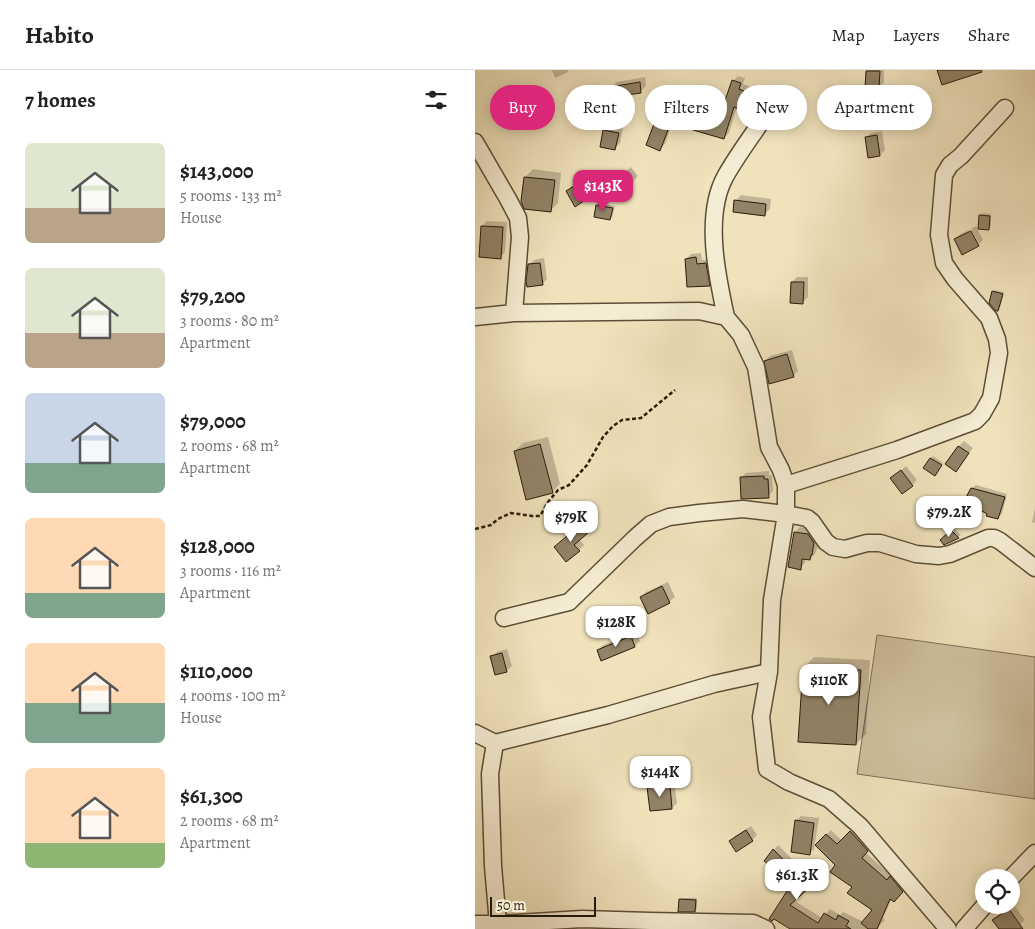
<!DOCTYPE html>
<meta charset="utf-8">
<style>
body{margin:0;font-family:Alegreya,serif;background:#f2f2f2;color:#202124;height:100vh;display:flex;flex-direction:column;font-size:19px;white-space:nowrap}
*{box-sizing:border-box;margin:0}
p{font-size:16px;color:#757577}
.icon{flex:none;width:28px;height:28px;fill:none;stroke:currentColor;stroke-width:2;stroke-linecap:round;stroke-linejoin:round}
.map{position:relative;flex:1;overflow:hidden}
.drawer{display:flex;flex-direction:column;background:#fff;width:475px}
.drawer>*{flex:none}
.guide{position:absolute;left:15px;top:15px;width:470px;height:45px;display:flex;gap:10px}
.buttons{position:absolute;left:500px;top:799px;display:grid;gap:10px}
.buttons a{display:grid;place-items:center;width:45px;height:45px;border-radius:50%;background:#fff;box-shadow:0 2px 12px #0003;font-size:25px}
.scale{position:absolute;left:15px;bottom:12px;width:106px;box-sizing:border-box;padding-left:5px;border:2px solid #2a1c0a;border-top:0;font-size:14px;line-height:18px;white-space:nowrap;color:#2a1c0a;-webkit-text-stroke:4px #f5edd3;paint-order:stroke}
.price{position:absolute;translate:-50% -42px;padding:0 11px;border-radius:10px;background:#fff;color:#222;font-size:16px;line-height:32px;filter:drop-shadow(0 1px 2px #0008)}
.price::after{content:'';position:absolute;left:50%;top:30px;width:15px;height:11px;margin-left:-8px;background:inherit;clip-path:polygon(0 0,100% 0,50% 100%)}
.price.on{background:#db2777;color:#fff}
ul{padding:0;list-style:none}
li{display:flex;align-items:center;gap:15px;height:125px;padding:0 25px}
li span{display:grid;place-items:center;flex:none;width:140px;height:100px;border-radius:8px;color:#555}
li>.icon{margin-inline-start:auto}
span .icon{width:60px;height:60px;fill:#fffc;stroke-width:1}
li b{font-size:21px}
h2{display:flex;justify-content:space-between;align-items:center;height:60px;padding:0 25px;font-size:21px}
.tag{padding:0 18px;border-radius:22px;background:#fff;box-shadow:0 2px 12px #0003;font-size:18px;line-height:45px}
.tag.on{background:#db2777;color:#fff}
header{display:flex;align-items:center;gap:30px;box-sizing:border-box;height:70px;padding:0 25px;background:#fff;border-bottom:1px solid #e0e0e0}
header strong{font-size:24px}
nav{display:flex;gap:28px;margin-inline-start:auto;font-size:18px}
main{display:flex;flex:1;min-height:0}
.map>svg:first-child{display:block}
.green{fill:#cec19e;stroke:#7c6e54}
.shadow{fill:#0003}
.building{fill:#918367;stroke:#2a1c0a}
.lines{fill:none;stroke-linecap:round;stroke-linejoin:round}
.street-casing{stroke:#5c4e36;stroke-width:19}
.path{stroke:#2a1c0a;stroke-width:2.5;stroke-dasharray:4 2.5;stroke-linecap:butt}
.street{stroke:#f5edd3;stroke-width:16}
</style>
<header>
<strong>Habito</strong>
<nav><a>Map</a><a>Layers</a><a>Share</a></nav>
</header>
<main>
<section class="drawer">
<h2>7 homes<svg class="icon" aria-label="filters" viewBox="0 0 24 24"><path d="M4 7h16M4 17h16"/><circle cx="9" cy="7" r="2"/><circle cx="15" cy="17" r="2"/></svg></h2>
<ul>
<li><span style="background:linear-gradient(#dfe7d0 65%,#b9a48a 0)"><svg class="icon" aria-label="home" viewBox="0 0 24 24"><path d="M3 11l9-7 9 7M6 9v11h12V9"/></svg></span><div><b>$143,000</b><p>5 rooms · 133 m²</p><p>House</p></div></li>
<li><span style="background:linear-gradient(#dfe7d0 65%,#b9a48a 0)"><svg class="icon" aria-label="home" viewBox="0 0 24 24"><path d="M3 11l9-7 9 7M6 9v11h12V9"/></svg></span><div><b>$79,200</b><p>3 rooms · 80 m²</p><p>Apartment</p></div></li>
<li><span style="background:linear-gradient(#c9d6e8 70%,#7fa58c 0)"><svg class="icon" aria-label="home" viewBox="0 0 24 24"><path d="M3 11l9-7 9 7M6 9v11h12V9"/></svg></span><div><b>$79,000</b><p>2 rooms · 68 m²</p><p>Apartment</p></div></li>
<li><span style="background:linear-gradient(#ffd9b3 75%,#7fa58c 0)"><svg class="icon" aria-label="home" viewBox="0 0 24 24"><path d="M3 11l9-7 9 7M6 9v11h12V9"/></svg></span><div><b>$128,000</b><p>3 rooms · 116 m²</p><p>Apartment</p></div></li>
<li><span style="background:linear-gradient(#ffd9b3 60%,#7fa58c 0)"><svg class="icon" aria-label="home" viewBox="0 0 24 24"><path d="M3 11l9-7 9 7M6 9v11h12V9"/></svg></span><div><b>$110,000</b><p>4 rooms · 100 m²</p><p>House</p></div></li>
<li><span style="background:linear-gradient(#ffd9b3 75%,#8fb573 0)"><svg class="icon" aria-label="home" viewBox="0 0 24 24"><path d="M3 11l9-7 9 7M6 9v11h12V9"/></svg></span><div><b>$61,300</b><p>2 rooms · 68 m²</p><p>Apartment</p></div></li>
</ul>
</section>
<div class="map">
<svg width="560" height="859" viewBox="0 0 560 859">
<rect width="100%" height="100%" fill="#f0e3bc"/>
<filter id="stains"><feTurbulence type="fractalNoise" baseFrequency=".004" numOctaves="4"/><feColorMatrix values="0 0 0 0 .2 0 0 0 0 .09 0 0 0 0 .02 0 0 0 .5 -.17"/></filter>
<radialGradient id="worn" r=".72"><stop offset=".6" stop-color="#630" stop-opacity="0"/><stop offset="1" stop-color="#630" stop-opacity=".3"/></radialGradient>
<path class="green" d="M402 565 560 587V729L382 704Z"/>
<path class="shadow" d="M77 0H94L91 3 80 8Z
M393 0H409V12L404 17 392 1Z
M263 6 270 8 268 14 274 16 268 32 263 37H262L254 63 249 68 225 39 230 34 248 39 258 11Z
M170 7 171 16 166 21 138 26 136 17 142 12Z
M185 50 197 54 190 74 185 79 180 55Z
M134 56 148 58 145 73 140 78 129 61Z
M407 61 410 80 405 85 391 68 396 63Z
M156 97 163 106 158 111 144 121 137 112Z
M58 99 86 103 83 133 75 141 50 107Z
M110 109 118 123 113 128 92 121 97 116Z
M266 125 296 129 295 139 290 144 261 130Z
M124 133 140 136 137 147 135 149 122 135Z
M507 143 516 144V156L513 158 505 146Z
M12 151 32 152 30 182 25 187 7 156Z
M501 156 508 170 504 174 496 159Z
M494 160 502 175 480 169 485 164Z
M226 183 227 190 236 189 239 210 234 215 211 189 216 184Z
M69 188 72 209 67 214 54 195 59 190Z
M322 207H333V227L328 232 317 212Z
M520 220 529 222 525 238 523 240 518 222Z
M317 280 323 301 318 306 290 291 295 286Z
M73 367 85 414 77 422 40 381 48 373Z
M489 371 498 378 485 395 472 394 484 376Z
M458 386 468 393 462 402 450 398Z
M431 396 442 410 437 415 422 404Z
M294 401V405H297L298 421 293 426 266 408 271 403Z
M501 415 532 424 527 444 523 448 497 418Z
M560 438V453L557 452Z
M111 450 117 457 104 469 109 475 104 480 85 472Z
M325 457 338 460 344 467 342 479 340 484 335 489 331 488 330 493 325 498 320 462Z
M479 458 486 465 469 473 467 470Z
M193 512 200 527 194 532 166 527 171 522Z
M161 562 165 571 160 576 127 589 123 580 128 575Z
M32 579 37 596 31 601 17 587 22 582Z
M339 587 395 590 391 664 381 674 329 597Z
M199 710 202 733 197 738 174 718 179 713Z
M326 746 344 748 339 779 334 784 321 751Z
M276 756 282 765 277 770 256 771 260 766Z
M381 758 396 775 391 783 417 806 420 803 432 817 424 826 417 828 408 848 410 850 402 859H317L313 821 310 804 291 791 303 775 339 811 318 830 347 848 355 839 365 845 368 842 389 852 398 840 361 795 342 775 356 760 367 771Z
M207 828H222V838L220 841 205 830Z
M539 835 550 850 540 859H525L519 850 524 845Z"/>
<path class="building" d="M462 0H506L507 2 467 15Z
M391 1H405L404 18H390Z
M257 10 266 13 264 19 269 21 263 39 259 37 249 69 218 60 224 38 245 45Z
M165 12 166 23 137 27 135 17Z
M179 54 193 60 185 81 171 75Z
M128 60 144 63 140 80 125 77Z
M402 65 405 86 393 88 390 67Z
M151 101 158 112 143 123 135 112Z
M49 107 80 110 76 142 49 139 46 131Z
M104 113 113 128 100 137 91 121Z
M259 130 291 134 290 146 258 142Z
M121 135 138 138 135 150 119 147Z
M504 145 515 146 514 160 503 159Z
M6 156 28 157 26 189 4 187Z
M496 161 504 176 487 185 479 169Z
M221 187 222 194 231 193 235 216 212 217 210 189Z
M65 193 68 215 52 217 51 212 53 194Z
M316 212H329L328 234 315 233Z
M517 221 528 224 523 241H521L514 233Z
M312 284 319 307 294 314 289 291Z
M65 374 78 423 51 430 39 381Z
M483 376 494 383 481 402 470 394Z
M455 388 467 395 460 406 448 398Z
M426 400 438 416 427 424 415 408Z
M289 406V409H293L294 428 266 429 265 407Z
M496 418 530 427 523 449 511 446 512 444 489 431Z
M106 454 113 463 99 475 105 481 91 492 79 477Z
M476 460 484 468 469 475 465 470Z
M319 462 333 464 339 473 337 485H336L335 490 327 489 326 500 313 497Z
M187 516 195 533 173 544 165 527Z
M156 566 160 577 126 591 122 580Z
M27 583 32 602 20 605 15 586Z
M328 597 386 600 381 675 323 672Z
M195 715 197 739 175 741 172 717Z
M320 750 339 753 335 785 316 782Z
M271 760 278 771 261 782 254 771Z
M375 761 393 781 387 788 412 810 415 806 428 822 419 832 415 829 402 859H393L386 853 397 840 372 823 377 817 355 802 360 795 340 775 351 764 362 774Z
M298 779 335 817 315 835 343 853 349 843 361 850 363 845 374 851 371 856 376 859H315L299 849 297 851 294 849 312 821 303 811 308 805 289 791Z
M204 829 221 830 220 842H203Z
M534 839 548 859H524L517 850Z"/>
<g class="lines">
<defs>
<path id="street" d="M0 72 33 129 43 148 45 167 39 243
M0 247 39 243 224 241 251 247 266 265 281 297 294 377 306 400 311 415V444L297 530 294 602 286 647 292 699 314 712 354 729 385 756 473 859
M251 247C242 206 229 146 250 107 261 87 277 66 290 46
M311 415 422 380 500 351 507 344 516 328 524 283 522 269 514 248 480 209 469 193 464 165 469 105 475 95 486 86 530 38
M29 548 94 532 160 468 176 454 194 447 224 443 268 439 311 444 332 448 337 452 351 472 358 477 370 479 392 473H405L441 484 464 486 475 484 513 468H519L525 471 560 498
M0 663 20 673 133 645 239 614 294 602
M20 673 15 704 18 796 23 854
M536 808 560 783
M0 854H23L107 849 175 851 278 853 291 859
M489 859 510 835"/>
</defs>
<use href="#street" class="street-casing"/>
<path class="path" d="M0 459 16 455 23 449 36 443 57 446H65L73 432 83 420 94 415 112 395 128 367 138 356 147 350 166 348 200 320"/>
<use href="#street" class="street"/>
</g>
<rect width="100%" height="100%" filter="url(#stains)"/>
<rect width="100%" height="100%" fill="url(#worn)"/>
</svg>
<div class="buttons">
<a><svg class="icon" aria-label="locate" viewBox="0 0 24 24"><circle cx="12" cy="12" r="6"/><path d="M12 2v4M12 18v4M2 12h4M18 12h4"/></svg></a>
</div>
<div class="scale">50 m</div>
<b class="price on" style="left:128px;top:142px">$143K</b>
<b class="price" style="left:474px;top:468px">$79.2K</b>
<b class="price" style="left:96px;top:473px">$79K</b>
<b class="price" style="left:141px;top:578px">$128K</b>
<b class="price" style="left:354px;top:636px">$110K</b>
<b class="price" style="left:185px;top:728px">$144K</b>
<b class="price" style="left:322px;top:831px">$61.3K</b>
<div class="guide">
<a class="tag on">Buy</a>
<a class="tag">Rent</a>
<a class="tag">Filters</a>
<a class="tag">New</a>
<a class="tag">Apartment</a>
</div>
</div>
</main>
